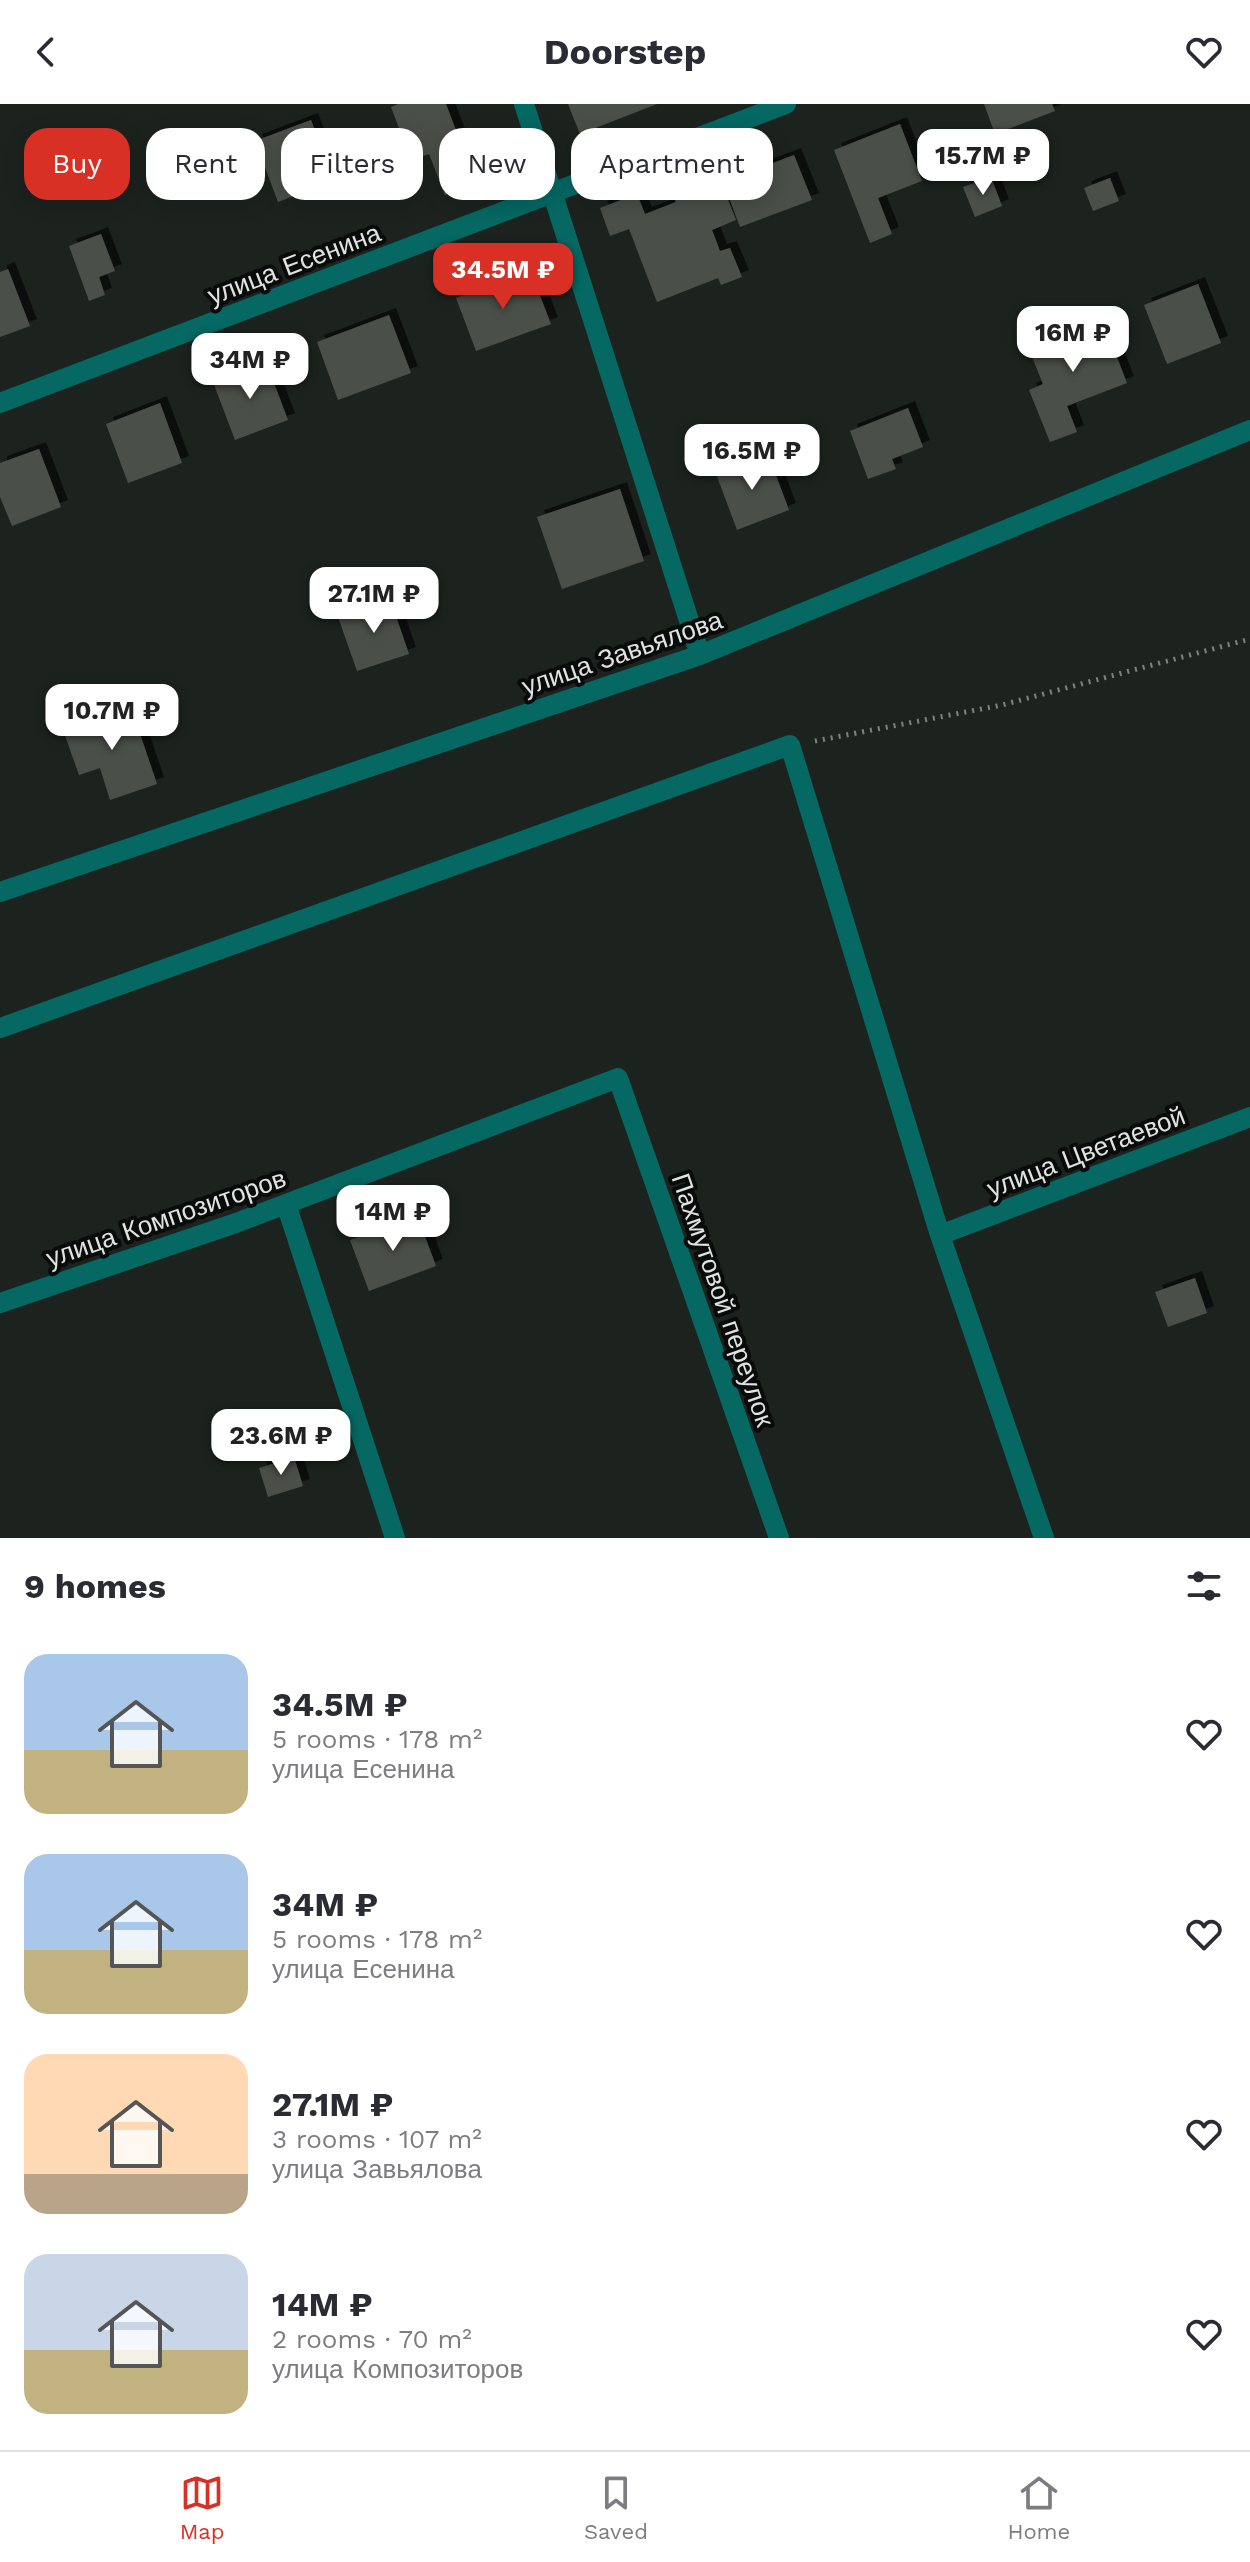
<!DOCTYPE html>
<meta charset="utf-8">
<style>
body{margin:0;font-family:"Work Sans",sans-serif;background:#f2f2f3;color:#2b2b33;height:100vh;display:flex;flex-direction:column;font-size:30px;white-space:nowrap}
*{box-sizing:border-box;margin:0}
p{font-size:26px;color:#7c7c81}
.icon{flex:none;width:44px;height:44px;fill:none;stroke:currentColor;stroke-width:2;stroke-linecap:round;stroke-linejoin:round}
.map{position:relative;height:1434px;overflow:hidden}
.details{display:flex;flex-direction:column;background:#fff;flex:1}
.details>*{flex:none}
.guide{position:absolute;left:24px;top:24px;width:800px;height:72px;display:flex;gap:16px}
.price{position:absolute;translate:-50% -68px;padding:0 18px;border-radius:16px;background:#fff;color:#222;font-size:26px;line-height:52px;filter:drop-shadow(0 2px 4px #0008)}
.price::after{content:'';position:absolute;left:50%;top:48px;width:24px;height:18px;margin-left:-12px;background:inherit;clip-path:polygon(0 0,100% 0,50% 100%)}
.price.active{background:#d93025;color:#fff}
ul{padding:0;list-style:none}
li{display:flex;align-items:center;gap:24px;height:200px;padding:0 24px}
li span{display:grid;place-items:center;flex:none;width:224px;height:160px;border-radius:24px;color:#555}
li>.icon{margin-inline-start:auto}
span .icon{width:96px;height:96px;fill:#fffc;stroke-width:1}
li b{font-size:34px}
h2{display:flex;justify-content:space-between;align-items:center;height:96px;padding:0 24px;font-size:34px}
.chip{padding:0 28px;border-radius:24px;background:#fff;box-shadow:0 4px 20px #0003;font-size:28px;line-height:72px}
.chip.active{background:#d93025;color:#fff}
header{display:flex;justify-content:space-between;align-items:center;height:104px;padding:0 24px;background:#fff;font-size:36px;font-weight:700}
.dock{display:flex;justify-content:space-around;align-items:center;height:112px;border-top:2px solid #e1e1e2;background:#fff;font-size:22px;color:#7c7c81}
.dock a{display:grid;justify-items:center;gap:4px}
.dock .active{color:#d93025}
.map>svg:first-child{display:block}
.building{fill:#4b4f49;filter:url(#shadow)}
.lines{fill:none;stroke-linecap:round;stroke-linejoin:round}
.path{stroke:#7e8380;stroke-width:5;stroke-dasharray:2 6;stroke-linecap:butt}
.minor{stroke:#056863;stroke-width:20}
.labels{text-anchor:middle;stroke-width:8;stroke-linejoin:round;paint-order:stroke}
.street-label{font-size:26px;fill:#dfe3e1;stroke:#080b0a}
</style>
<header><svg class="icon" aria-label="back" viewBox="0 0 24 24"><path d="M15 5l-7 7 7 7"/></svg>Doorstep<svg class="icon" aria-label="heart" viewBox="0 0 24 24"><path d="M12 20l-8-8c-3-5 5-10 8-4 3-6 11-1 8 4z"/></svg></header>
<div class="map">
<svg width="1250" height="1434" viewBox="0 0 1250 1434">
<defs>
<filter id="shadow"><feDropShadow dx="7" dy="-7" stdDeviation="0" flood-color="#0009"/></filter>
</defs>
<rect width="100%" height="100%" fill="#1c231f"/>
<path class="building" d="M398 0H446L476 79 445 91 429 50 411 56 391 3Z
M568 0H657L580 30Z
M984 0H1052L1055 7 995 30Z
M311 16 334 77 278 98 255 37Z
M900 20 922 77 878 94 892 130 870 139 834 46Z
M794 51 812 96 740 123 723 78Z
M717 67 736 116 712 126 720 147 730 144 742 173 721 181 718 174 657 198 629 125 610 132 600 104 637 90 645 110 676 98 670 85Z
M991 73 1002 102 975 113 963 83Z
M1110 74 1119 97 1093 107 1084 84Z
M101 130 115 167 99 173 105 191 89 197 69 142Z
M8 165 30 222 0 233V168Z
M530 166 551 220 476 247 456 194Z
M1198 180 1221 239 1167 260 1144 201Z
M389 211 411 269 338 296 317 238Z
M1102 215 1127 279 1067 302 1077 328 1050 338 1029 286 1043 280 1028 243Z
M266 258 288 316 235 336 213 278Z
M160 299 182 359 128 379 106 320Z
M908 304 923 343 892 355 896 365 868 375 850 327Z
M39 345 61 403 12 422 0 393V359Z
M768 350 789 406 737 426 716 370Z
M620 385 644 457 562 485 537 413Z
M390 495 409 550 357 567 338 513Z
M131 603 157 680 110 696 100 664 79 671 63 626Z
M417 1111 436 1162 369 1187 350 1136Z
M1195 1174 1207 1209 1168 1223 1155 1188Z
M294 1353 303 1382 268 1393 259 1364Z"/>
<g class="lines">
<path class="path" d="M815 637 1002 601 1250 535"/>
<path class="minor" d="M524 0 700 551
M0 299 786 0
M0 788 700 551 1250 326
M0 924 790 641 940 1131 1044 1434
M286 1100 395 1434
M940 1131 1250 1013
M0 1199 236 1119 618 974 779 1434"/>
</g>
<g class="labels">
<g class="street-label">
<text transform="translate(294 160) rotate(-21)" y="9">улица Есенина</text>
<text transform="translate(622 549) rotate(-19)" y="9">улица Завьялова</text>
<text transform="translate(1086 1048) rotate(-21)" y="9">улица Цветаевой</text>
<text transform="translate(166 1114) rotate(-19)" y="9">улица Композиторов</text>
<text transform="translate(723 1196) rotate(71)" y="9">Пахмутовой переулок</text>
</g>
</g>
</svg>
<b class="price" style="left:983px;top:93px">15.7M ₽</b>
<b class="price active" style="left:503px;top:207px">34.5M ₽</b>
<b class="price" style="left:1073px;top:270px">16M ₽</b>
<b class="price" style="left:250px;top:297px">34M ₽</b>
<b class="price" style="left:752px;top:388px">16.5M ₽</b>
<b class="price" style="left:374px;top:531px">27.1M ₽</b>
<b class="price" style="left:112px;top:648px">10.7M ₽</b>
<b class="price" style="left:393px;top:1149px">14M ₽</b>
<b class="price" style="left:281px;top:1373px">23.6M ₽</b>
<div class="guide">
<a class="chip active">Buy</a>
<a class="chip">Rent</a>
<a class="chip">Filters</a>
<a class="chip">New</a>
<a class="chip">Apartment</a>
</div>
</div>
<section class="details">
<h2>9 homes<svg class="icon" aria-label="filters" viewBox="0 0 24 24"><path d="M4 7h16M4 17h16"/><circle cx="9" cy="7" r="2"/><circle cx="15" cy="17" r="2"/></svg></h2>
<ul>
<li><span style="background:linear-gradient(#a9c7e8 60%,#c2b280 0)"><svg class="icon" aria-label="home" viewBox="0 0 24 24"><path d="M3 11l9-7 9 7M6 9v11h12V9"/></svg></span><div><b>34.5M ₽</b><p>5 rooms · 178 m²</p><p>улица Есенина</p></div><svg class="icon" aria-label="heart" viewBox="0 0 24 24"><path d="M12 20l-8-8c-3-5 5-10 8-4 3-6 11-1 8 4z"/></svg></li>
<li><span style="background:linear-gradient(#a9c7e8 60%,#c2b280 0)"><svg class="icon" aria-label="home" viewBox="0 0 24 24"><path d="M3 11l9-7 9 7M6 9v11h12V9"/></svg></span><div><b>34M ₽</b><p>5 rooms · 178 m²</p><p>улица Есенина</p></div><svg class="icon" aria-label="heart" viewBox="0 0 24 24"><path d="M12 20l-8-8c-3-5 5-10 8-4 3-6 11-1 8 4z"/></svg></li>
<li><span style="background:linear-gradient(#ffd9b3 75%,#b9a48a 0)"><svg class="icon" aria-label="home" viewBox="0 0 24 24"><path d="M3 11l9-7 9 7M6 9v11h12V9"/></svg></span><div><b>27.1M ₽</b><p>3 rooms · 107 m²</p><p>улица Завьялова</p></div><svg class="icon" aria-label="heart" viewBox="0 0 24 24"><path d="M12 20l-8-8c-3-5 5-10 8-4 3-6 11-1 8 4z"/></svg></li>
<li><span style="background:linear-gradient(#c9d6e8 60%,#c2b280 0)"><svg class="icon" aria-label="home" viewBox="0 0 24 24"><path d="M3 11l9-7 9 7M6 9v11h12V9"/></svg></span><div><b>14M ₽</b><p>2 rooms · 70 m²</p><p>улица Композиторов</p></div><svg class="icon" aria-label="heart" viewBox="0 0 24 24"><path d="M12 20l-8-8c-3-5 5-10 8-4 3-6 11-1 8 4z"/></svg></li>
</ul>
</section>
<nav class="dock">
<a class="active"><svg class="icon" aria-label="map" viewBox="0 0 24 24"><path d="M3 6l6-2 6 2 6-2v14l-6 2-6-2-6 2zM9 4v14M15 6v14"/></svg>Map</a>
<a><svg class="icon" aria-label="saved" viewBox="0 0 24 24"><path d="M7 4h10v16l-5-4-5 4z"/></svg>Saved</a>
<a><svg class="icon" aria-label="home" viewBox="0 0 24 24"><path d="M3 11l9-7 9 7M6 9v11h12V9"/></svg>Home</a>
</nav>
